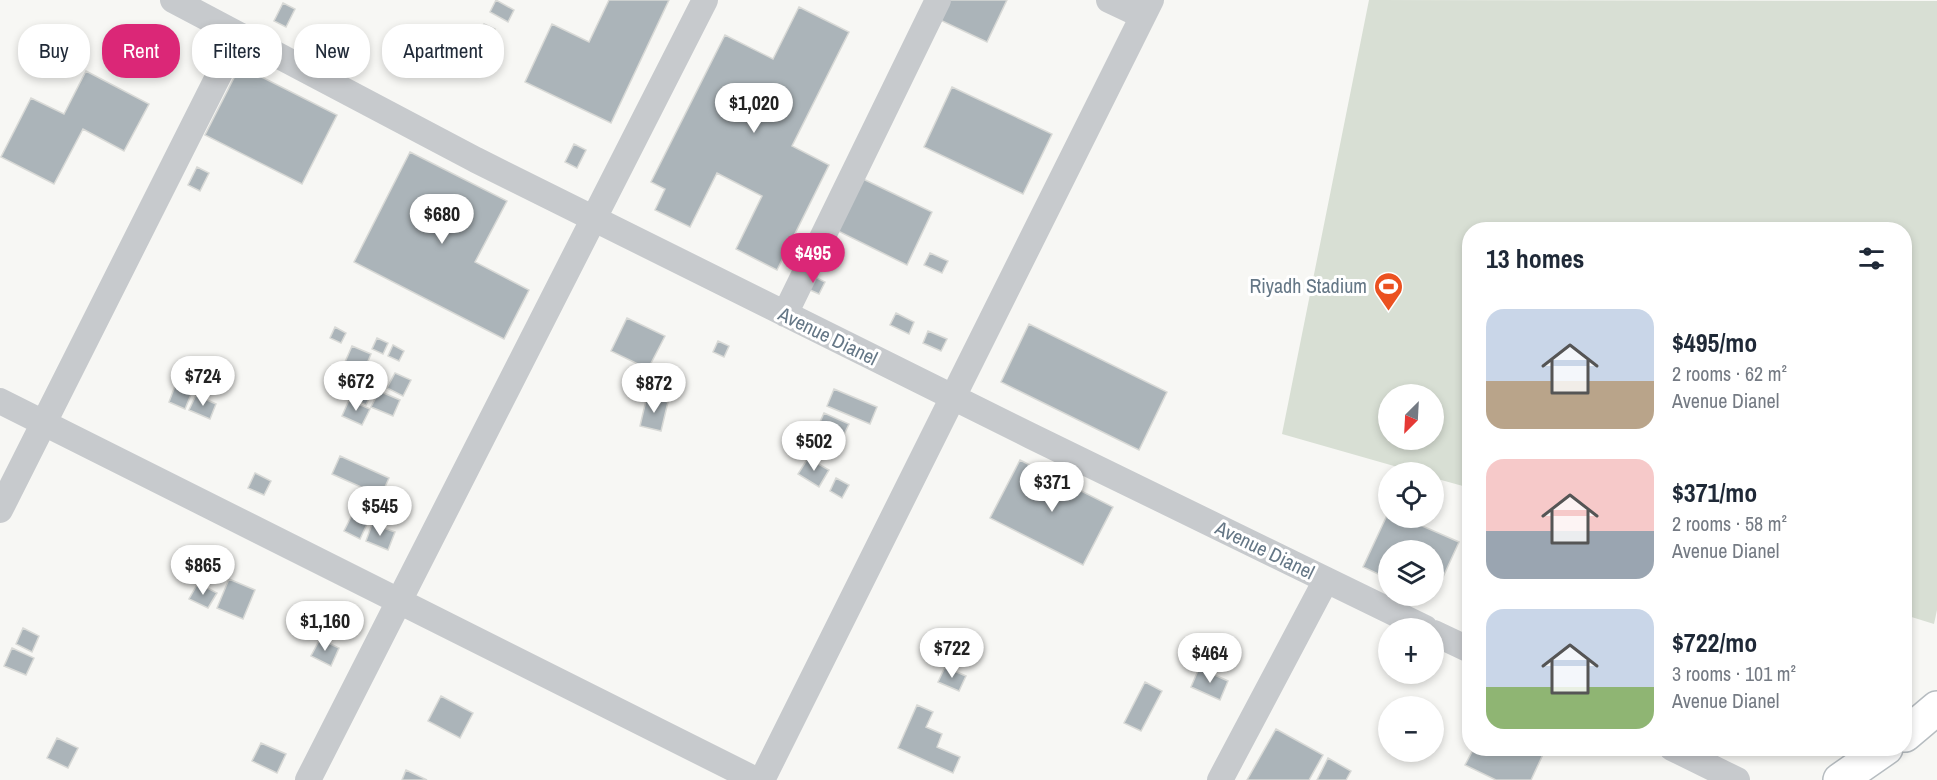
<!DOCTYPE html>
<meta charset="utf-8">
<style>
body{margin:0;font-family:"Archivo Narrow",sans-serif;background:#f6f6f7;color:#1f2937;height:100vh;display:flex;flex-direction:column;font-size:22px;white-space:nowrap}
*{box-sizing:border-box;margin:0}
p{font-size:20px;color:#747a83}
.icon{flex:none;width:33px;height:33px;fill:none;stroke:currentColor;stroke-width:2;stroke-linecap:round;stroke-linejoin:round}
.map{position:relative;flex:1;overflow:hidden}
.drawer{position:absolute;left:1462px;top:222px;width:450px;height:534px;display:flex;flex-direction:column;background:#fff;border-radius:24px;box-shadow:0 3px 9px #0003}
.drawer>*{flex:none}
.top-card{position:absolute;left:18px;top:24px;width:570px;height:54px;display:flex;gap:12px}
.needle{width:39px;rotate:204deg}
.fabs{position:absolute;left:1378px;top:384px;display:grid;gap:12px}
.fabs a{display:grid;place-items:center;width:66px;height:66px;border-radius:50%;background:#fff;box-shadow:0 3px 9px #0003;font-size:30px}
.price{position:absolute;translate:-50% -51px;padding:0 14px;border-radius:21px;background:#fff;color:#222;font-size:20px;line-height:39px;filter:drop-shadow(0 2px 3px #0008)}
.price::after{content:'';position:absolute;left:50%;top:36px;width:18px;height:14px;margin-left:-9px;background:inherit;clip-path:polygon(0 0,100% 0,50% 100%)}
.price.selected{background:#db2777;color:#fff}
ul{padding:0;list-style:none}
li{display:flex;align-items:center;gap:18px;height:150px;padding:0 24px}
li span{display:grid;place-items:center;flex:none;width:168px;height:120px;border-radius:18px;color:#555}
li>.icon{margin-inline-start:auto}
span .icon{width:72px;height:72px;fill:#fffc;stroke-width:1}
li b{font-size:26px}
h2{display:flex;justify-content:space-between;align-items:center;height:72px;padding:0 24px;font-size:26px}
.pill{padding:0 21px;border-radius:24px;background:#fff;box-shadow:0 3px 9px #0003;font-size:21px;line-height:54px}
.pill.selected{background:#db2777;color:#fff}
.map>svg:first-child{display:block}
.green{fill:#d8dfd4;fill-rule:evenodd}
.building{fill:#abb4b9;stroke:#d8d9d6;stroke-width:1.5}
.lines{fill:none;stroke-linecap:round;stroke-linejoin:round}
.secondary-casing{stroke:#b6bcc0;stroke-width:36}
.street{stroke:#c7cacd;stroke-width:26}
.secondary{stroke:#fff;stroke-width:33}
.labels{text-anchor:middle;stroke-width:6;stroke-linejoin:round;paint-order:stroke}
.poi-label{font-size:20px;fill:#657786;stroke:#fff;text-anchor:end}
.street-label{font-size:20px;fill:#657786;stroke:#fff}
</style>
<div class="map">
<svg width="1937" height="780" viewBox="0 0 1937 780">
<rect width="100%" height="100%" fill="#f7f7f4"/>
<path class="green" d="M1369 0 1937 1V610L1934 624 1905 615V230H1470V488L1434 478V472H1415L1282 434ZM1389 394H1434V440H1389Z"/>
<path class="building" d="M496 0 514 10 508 22 490 12Z
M609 0H669L611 123 525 82 552 24 589 42Z
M949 0H1007L987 42 940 20Z
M283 3 295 9 286 27 274 21Z
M799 7 849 32 792 146 829 165 777 270 736 249 762 196 717 173 690 227 655 210 665 189 651 182 725 35 773 59Z
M484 24 495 29 490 40 479 35Z
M240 66 337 115 302 184 205 135Z
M86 71 149 104 124 151 83 129 54 184 1 157 31 98 64 114Z
M952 87 1052 134 1023 194 924 147Z
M574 144 586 150 577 168 565 162Z
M410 152 507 201 475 262 529 290 504 339 354 262Z
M197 167 209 173 200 191 188 185Z
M859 177 932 212 907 265 834 229Z
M930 253 948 261 942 273 924 265Z
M807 273 825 282 819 294 801 286Z
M896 313 914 322 909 334 890 325Z
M627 318 665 336 648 369 611 351Z
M1029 324 1167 392 1139 450 1001 382Z
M335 327 346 333 341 343 330 338Z
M928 331 947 339 941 351 923 343Z
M377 338 388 343 383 354 372 349Z
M718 341 729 346 724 357 713 352Z
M393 345 404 351 399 361 388 356Z
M352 346 371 354 361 378 342 369Z
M395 373 411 380 403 396 387 388Z
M350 376 374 388 366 405 342 393Z
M175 386 192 392 185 409 169 402Z
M834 389 877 407 870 424 827 406Z
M379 391 400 400 393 416 371 407Z
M196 395 216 404 210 419 189 410Z
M647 396 668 402 661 431 640 426Z
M349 400 370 409 362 425 342 416Z
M824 413 849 424 837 449 813 438Z
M340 456 389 478 381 496 332 474Z
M808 458 829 470 819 487 798 474Z
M1020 460 1113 507 1083 565 990 518Z
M255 473 271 481 264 495 248 488Z
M836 478 849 485 842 498 830 491Z
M1389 511V518H1404L1459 542 1438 588 1434 589V550H1389V579L1363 567Z
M353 513 369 520 360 539 344 531Z
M372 524 395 532 388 550 366 541Z
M229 579 255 590 243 619 217 608Z
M198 583 217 593 208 608 189 599Z
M23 628 39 636 32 652 16 644Z
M320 639 339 648 331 666 311 656Z
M12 648 34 658 26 675 4 666Z
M945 667 966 676 959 691 938 682Z
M1199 668 1228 681 1220 700 1191 687Z
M1145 682 1162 691 1141 731 1124 723Z
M441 696 473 713 460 738 428 721Z
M917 705 933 712 926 727 942 734 937 747 960 757 953 773 898 748Z
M1276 729 1323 755 1309 780H1247Z
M57 738 78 748 68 768 47 758Z
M261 743 286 754 277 773 252 761Z
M1474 748H1546L1531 780H1496L1465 765Z
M1328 758 1351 771 1346 780H1317Z
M406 770 427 780H402Z"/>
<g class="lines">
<defs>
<path id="secondary" d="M1905 735 1937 708
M1840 780 1886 748"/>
</defs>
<use href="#secondary" class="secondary-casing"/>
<path class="street" d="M173 0 476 160 1031 436 1425 628
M1109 0 1143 16
M785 314 938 0
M0 401 756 780
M0 510 239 35
M1434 633 1470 650
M1672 748 1737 780
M308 780 705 0
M762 780 1151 0
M1220 780 1326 580"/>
<use href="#secondary" class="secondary"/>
</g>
<defs>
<symbol id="stadium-pin" viewBox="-11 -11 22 30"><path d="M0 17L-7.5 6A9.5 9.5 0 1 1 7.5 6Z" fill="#eb5120" stroke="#fff"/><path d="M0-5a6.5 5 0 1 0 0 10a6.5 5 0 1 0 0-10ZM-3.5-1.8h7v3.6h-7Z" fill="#fff"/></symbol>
</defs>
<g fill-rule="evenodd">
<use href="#stadium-pin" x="1372" y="270" width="33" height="45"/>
</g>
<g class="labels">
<g class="poi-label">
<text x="1367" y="293">Riyadh Stadium</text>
</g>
<g class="street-label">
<text transform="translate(828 336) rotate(26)" y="7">Avenue Dianel</text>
<text transform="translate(1265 550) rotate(26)" y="7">Avenue Dianel</text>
</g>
</g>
</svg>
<div class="fabs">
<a><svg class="needle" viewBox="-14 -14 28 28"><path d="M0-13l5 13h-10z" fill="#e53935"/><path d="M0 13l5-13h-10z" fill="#747a83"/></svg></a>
<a><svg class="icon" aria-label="locate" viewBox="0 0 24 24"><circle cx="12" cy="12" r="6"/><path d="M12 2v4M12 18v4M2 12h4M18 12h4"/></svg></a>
<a><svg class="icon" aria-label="layers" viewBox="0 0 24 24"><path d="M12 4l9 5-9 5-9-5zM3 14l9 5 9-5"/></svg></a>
<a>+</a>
<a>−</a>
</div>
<b class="price" style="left:754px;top:134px">$1,020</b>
<b class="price" style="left:442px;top:245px">$680</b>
<b class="price selected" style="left:813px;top:284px">$495</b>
<b class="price" style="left:203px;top:407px">$724</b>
<b class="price" style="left:356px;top:412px">$672</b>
<b class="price" style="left:654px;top:414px">$872</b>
<b class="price" style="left:814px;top:472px">$502</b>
<b class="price" style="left:1052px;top:513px">$371</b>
<b class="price" style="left:380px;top:537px">$545</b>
<b class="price" style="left:203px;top:596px">$865</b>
<b class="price" style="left:325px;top:652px">$1,160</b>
<b class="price" style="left:952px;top:679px">$722</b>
<b class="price" style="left:1210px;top:684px">$464</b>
<div class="top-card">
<a class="pill">Buy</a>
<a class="pill selected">Rent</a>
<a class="pill">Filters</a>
<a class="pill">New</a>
<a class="pill">Apartment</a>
</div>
<section class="drawer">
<h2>13 homes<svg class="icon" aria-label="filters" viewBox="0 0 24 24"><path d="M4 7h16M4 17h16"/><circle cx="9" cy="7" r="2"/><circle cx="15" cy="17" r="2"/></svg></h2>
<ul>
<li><span style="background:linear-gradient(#c9d6e8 60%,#b9a48a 0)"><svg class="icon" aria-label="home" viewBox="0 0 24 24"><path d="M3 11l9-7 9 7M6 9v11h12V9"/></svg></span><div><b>$495/mo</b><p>2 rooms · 62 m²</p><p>Avenue Dianel</p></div></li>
<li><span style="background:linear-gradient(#f6c9c9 60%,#9aa5b1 0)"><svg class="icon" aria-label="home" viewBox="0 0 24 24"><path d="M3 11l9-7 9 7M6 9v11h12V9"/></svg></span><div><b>$371/mo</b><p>2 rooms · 58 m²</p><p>Avenue Dianel</p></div></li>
<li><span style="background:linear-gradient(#c9d6e8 65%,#8fb573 0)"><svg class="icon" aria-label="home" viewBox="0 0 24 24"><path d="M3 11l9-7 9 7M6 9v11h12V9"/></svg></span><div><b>$722/mo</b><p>3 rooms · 101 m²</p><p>Avenue Dianel</p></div></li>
</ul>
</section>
</div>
